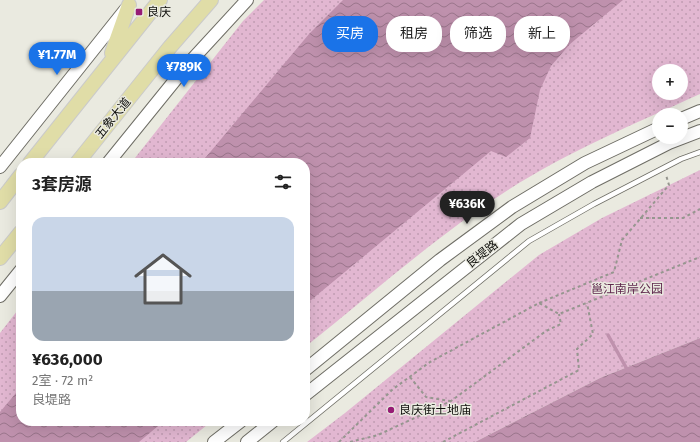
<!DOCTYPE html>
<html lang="zh">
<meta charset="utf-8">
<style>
body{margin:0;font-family:"Fira Sans","Noto Sans SC",sans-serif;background:#f6f6f6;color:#222;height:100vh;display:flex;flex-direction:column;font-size:15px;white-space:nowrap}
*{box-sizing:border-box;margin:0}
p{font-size:13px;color:#767676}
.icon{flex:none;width:22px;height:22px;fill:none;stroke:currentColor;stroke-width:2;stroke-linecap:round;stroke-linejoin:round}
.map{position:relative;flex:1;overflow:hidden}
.panel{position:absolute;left:16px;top:158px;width:294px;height:268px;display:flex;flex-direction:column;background:#fff;border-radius:16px;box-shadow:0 4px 16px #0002}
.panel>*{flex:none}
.top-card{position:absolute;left:322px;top:16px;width:318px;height:36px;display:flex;gap:8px}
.tools{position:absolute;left:652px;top:64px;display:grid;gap:8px}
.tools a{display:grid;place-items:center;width:36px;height:36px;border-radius:50%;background:#fff;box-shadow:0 4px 16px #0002;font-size:20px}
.price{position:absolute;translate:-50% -34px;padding:0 9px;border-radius:14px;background:#1a73e8;color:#fff;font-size:13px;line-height:26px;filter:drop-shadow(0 1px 2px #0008)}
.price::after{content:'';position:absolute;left:50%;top:24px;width:12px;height:9px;margin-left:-6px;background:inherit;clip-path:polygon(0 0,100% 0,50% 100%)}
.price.current{background:#222;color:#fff}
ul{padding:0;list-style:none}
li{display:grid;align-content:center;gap:8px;height:212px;padding:0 16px}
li+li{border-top:1px solid #e0e0e0}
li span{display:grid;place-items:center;height:124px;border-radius:12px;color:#555}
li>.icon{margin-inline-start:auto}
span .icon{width:72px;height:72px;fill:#fffc;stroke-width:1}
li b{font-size:17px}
h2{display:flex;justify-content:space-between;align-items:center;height:48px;padding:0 16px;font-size:17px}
.chip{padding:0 14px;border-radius:16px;background:#fff;box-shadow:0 4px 16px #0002;font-size:14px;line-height:36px}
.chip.current{background:#1a73e8;color:#fff}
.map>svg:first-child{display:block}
.park{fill:url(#park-dots);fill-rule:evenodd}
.water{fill:url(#water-waves)}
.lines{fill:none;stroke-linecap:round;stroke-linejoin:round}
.stream{stroke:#bf91ad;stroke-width:3.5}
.lane-casing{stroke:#6f6e66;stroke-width:6}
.secondary-casing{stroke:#6f6e66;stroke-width:14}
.primary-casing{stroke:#cacaca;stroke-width:16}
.path{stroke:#96968f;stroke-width:2;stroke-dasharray:3 3;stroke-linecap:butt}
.lane{stroke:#fff;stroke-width:4.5}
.secondary{stroke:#fff;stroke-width:12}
.primary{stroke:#e0dda7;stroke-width:14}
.poi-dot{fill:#961b75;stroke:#eaeae0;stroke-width:1.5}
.labels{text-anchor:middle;stroke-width:3;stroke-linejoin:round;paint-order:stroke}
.poi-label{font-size:12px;fill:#0f0f0c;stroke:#eaeae0;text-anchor:start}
.street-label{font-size:12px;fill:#0f0f0c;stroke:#eaeae0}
.park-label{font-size:12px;fill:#5f274d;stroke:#eaeae0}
</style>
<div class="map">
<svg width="700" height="442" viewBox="0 0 700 442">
<defs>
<pattern id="park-dots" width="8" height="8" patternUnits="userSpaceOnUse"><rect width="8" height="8" fill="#e2b7d1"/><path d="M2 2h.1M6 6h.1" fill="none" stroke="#c19cb2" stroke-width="1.8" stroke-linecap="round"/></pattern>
<pattern id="water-waves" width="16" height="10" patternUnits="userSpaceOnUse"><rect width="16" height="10" fill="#bf91ad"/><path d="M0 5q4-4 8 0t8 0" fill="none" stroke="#9a758b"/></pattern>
</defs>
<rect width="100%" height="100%" fill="#eaeae0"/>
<path class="park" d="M264 0H700V94C634 124 569 151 508 190 436 236 372 294 305 347V163H131L243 21ZM659 71H681V93H659Z
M700 170V338L600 378 475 442H307L345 413 539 255 602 218Z
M21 306V421H212L186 442H0V333Z"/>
<path class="water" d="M343 0H623L570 44 551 66 540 90 530 138 506 157 491 151 305 305V163H201L309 34Z
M700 338V442H475L600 378Z
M21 387V421H164L139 442H0V412Z"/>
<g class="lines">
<path class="stream" d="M608 335 628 371"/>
<defs>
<path id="lane" d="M283 442 529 241 594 204 681 159 700 152"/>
<path id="secondary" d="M681 119 700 111
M108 163 189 63 247 0
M0 167 125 10
M0 296 21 270
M305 370 440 260 512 207 585 163 659 128
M305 395 521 224 592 182 669 143 700 131
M214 442 241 421
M247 442 273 421"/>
<path id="primary" d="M112 53 129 5
M30 163 160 0
M77 163 170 47 211 0
M0 202 21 175
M0 258 21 232"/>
</defs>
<use href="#lane" class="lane-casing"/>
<use href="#secondary" class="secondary-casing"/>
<use href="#primary" class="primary-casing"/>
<path class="path" d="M640 218H683L700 209
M539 303 614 272 622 240 669 185 666 175
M410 377 426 397 450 401
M339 442 393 389 430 362 539 303 559 314 700 257
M350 442 378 435 451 401 546 331 561 324 559 314
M443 442 579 370 577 349 593 334 587 303"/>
<use href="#lane" class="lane"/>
<use href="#secondary" class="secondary"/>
<use href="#primary" class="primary"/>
</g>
<g class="poi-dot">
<rect x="135" y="8" width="8" height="8" rx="2"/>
<circle cx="391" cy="410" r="4"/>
</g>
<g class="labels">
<g class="poi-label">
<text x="147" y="16">良庆</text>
<text x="399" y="414">良庆街土地庙</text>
</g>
<g class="street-label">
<text transform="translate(113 118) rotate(-51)" y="4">五象大道</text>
<text transform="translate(482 254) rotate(-38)" y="4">良堤路</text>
</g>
<g class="park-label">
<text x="627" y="293">邕江南岸公园</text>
</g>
</g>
</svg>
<div class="tools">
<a>+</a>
<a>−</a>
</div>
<b class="price" style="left:57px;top:76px">¥1.77M</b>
<b class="price" style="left:184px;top:88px">¥789K</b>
<b class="price current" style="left:467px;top:225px">¥636K</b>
<div class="top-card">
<a class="chip current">买房</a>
<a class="chip">租房</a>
<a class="chip">筛选</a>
<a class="chip">新上</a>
</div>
<section class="panel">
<h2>3套房源<svg class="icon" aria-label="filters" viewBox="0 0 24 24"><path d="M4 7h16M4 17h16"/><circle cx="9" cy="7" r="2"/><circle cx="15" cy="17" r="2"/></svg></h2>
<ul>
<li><span style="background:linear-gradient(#c9d6e8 60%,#9aa5b1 0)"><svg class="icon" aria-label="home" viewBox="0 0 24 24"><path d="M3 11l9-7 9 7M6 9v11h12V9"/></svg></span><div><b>¥636,000</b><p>2室 · 72 m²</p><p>良堤路</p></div></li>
</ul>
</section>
</div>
